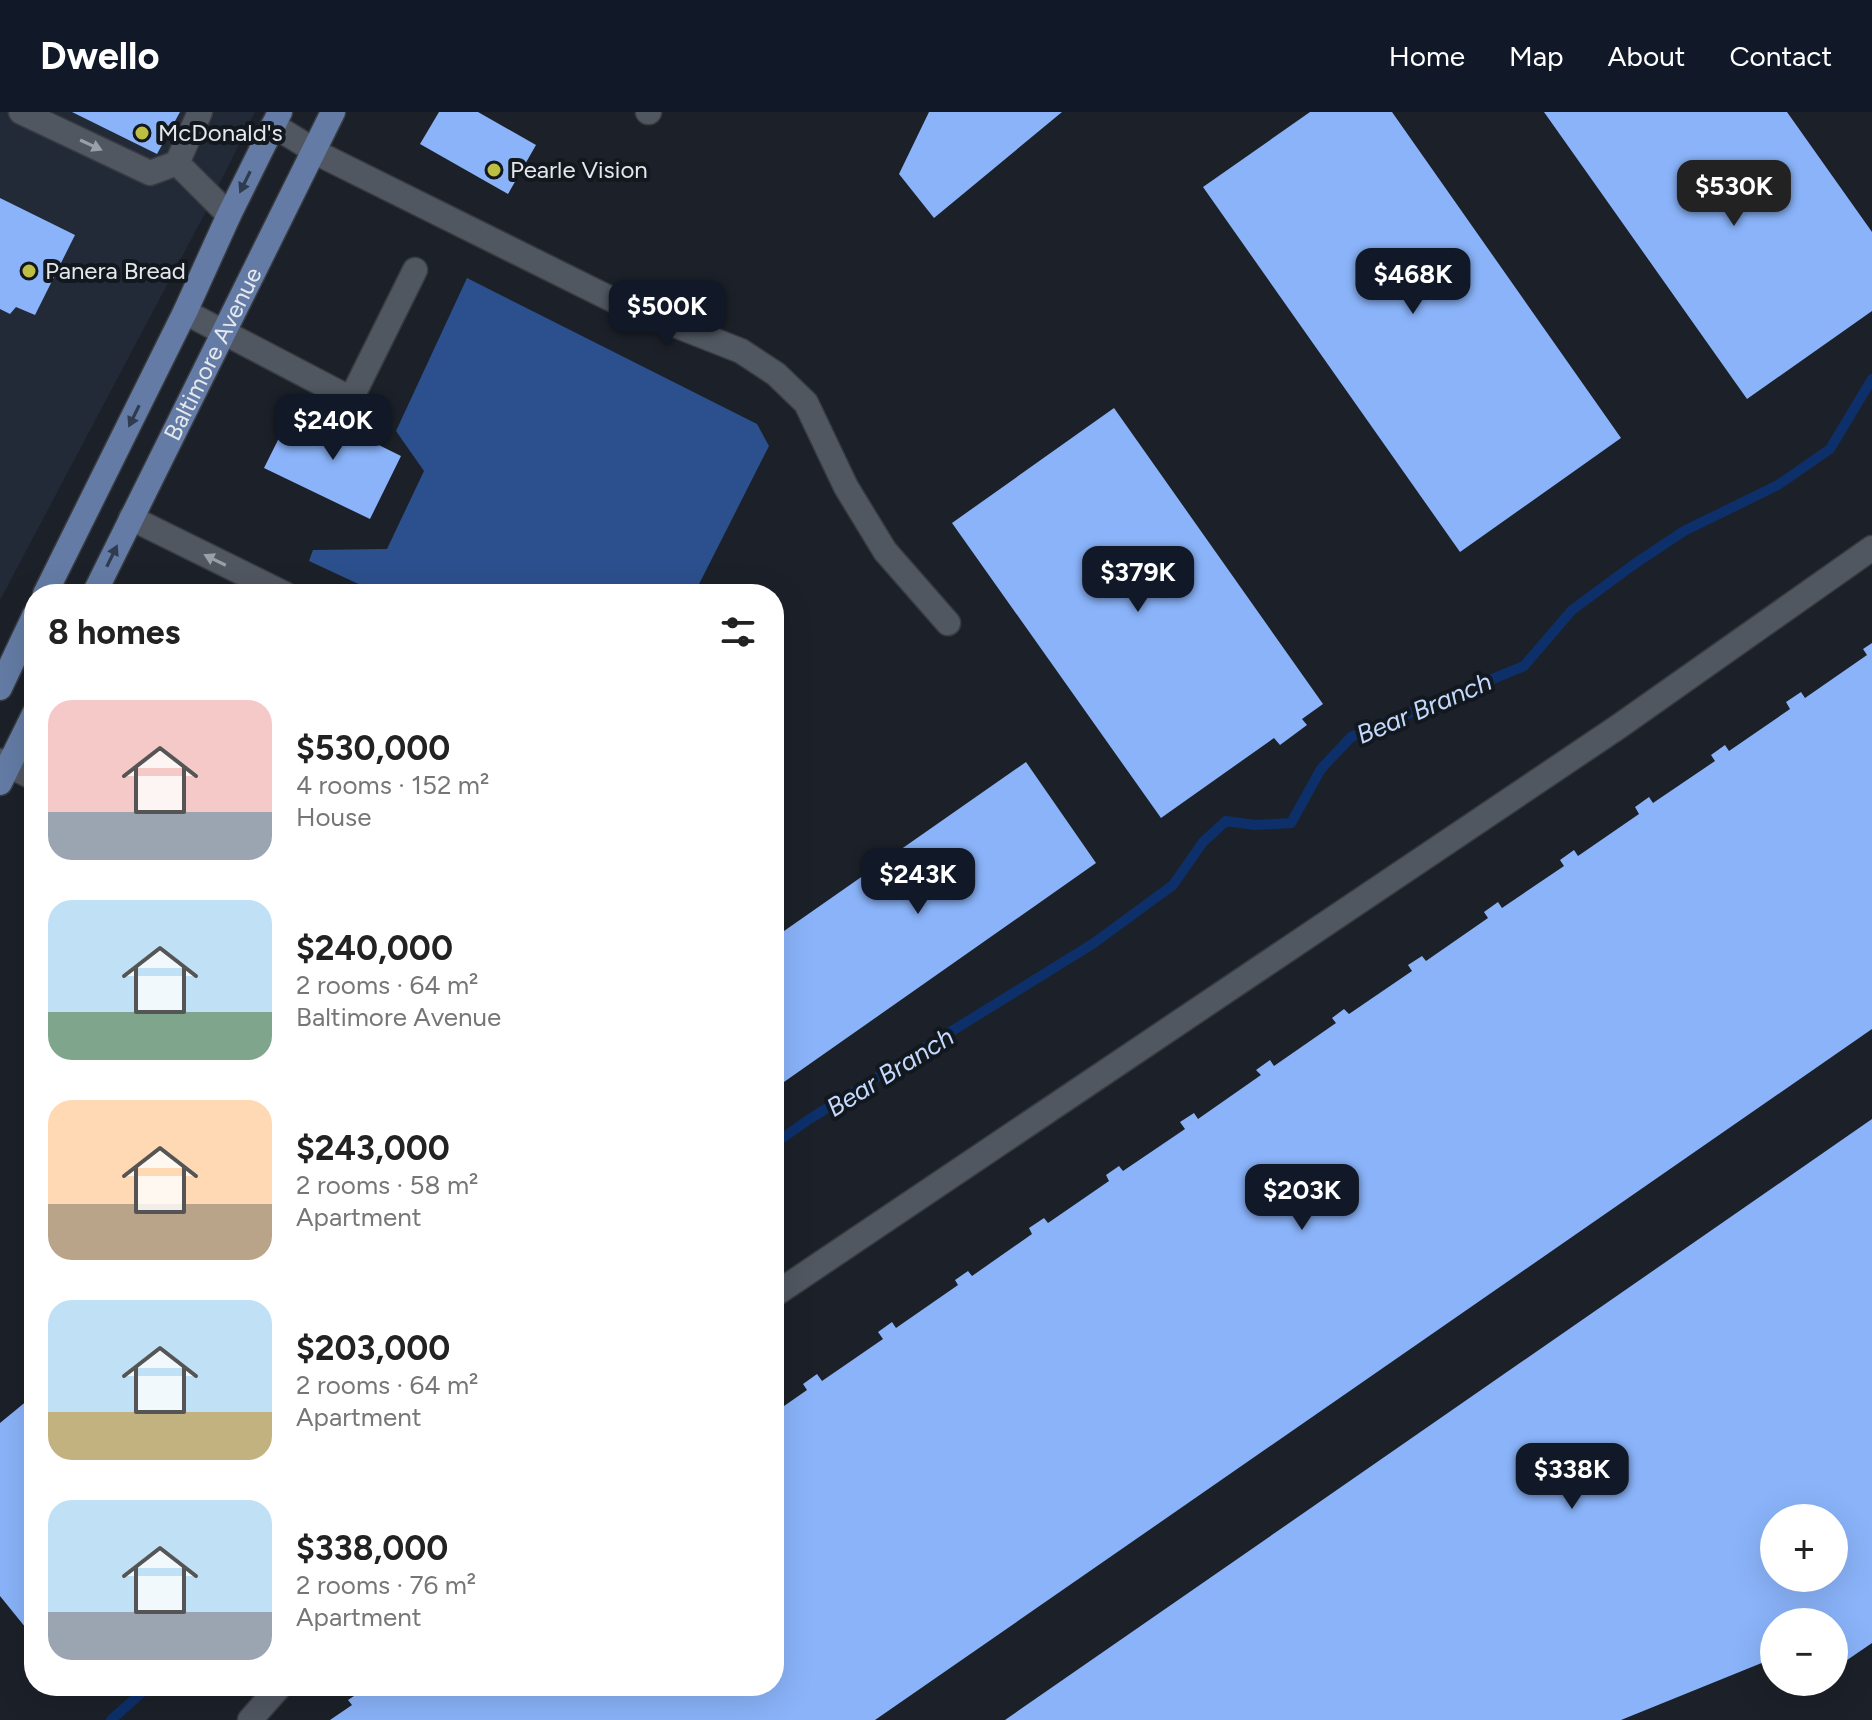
<!DOCTYPE html>
<meta charset="utf-8">
<style>
body{margin:0;font-family:Figtree,sans-serif;background:#f2f2f2;color:#222;height:100vh;display:flex;flex-direction:column;font-size:30px;white-space:nowrap}
*{box-sizing:border-box;margin:0}
p{font-size:26px;color:#767676}
.icon{flex:none;width:44px;height:44px;fill:none;stroke:currentColor;stroke-width:2;stroke-linecap:round;stroke-linejoin:round}
.map{position:relative;flex:1;overflow:hidden}
.drawer{position:absolute;left:24px;top:472px;width:760px;height:1112px;display:flex;flex-direction:column;background:#fff;border-radius:32px;box-shadow:0 8px 32px #0002}
.drawer>*{flex:none}
.buttons{position:absolute;left:1760px;top:1392px;display:grid;gap:16px}
.buttons a{display:grid;place-items:center;width:88px;height:88px;border-radius:50%;background:#fff;box-shadow:0 8px 32px #0002;font-size:40px}
.price{position:absolute;translate:-50% -68px;padding:0 18px;border-radius:16px;background:#111827;color:#fff;font-size:26px;line-height:52px;filter:drop-shadow(0 2px 4px #0008)}
.price::after{content:'';position:absolute;left:50%;top:48px;width:24px;height:18px;margin-left:-12px;background:inherit;clip-path:polygon(0 0,100% 0,50% 100%)}
.price.current{background:#222;color:#fff}
ul{padding:0;list-style:none}
li{display:flex;align-items:center;gap:24px;height:200px;padding:0 24px}
li span{display:grid;place-items:center;flex:none;width:224px;height:160px;border-radius:24px;color:#555}
li>.icon{margin-inline-start:auto}
span .icon{width:96px;height:96px;fill:#fffc;stroke-width:1}
li b{font-size:34px}
h2{display:flex;justify-content:space-between;align-items:center;height:96px;padding:0 24px;font-size:34px}
header{display:flex;align-items:center;gap:48px;box-sizing:border-box;height:112px;padding:0 40px;background:#111827;color:#fff}
header strong{font-size:38px}
nav{display:flex;gap:44px;margin-inline-start:auto;font-size:28px}
.map>svg:first-child{display:block}
.built{fill:#222a37}
.forest{fill:#2c508d}
.lines{fill:none;stroke-linecap:round;stroke-linejoin:round}
.stream{stroke:#0d306a;stroke-width:10}
.building{fill:#8ab3f9;fill-rule:evenodd}
.minor-casing{stroke:#383b41;stroke-width:27}
.major-casing{stroke:#383b41;stroke-width:27}
.minor{stroke:#515761;stroke-width:24}
.major{stroke:#647ca5;stroke-width:24}
.oneway{fill:#9aa0a7}
.oneway2{fill:#2f3b4e}
.poi-dot{fill:#bdbf43;stroke:#13181f;stroke-width:3}
.labels{text-anchor:middle;stroke-width:8;stroke-linejoin:round;paint-order:stroke}
.poi-label{font-size:24px;fill:#e4e8ed;stroke:#13181f;text-anchor:start}
.street-label{font-size:24px;fill:#e4e8ed;stroke:#13181f}
.water-label{font-size:26px;font-style:italic;fill:#c3d9fd;stroke:#13181f}
</style>
<header>
<strong>Dwello</strong>
<nav><a>Home</a><a>Map</a><a>About</a><a>Contact</a></nav>
</header>
<div class="map">
<svg width="1872" height="1608" viewBox="0 0 1872 1608">
<rect width="100%" height="100%" fill="#1c2129"/>
<path class="built" d="M0 0H255L205 101 0 488Z"/>
<path class="forest" d="M467 166 757 312 769 334 694 482H380L309 449 313 438 387 437 424 359 396 319Z"/>
<g class="lines">
<path class="stream" d="M774 1032 808 1008 1094 831 1173 773 1203 730 1226 709 1255 713 1291 711 1321 657 1351 625 1524 554 1572 498 1633 453 1684 419 1778 373 1830 337 1872 267
M111 1608 149 1574"/>
</g>
<path class="building" d="M72 0H180L157 42Z
M439 0H478L536 33 508 82 420 32Z
M929 0H1062L934 106 899 62Z
M1310 0H1392L1621 326 1460 440 1203 75Z
M1544 0H1787L1872 120V199L1747 287Z
M0 86 75 123 35 203 16 195 10 202 0 197Z
M296 292 401 344 370 407 264 356Z
M1114 296 1323 592 1302 607 1307 613 1280 633 1274 626 1161 706 952 411Z
M1872 531V917L875 1608H330L352 1593 348 1588 363 1578 367 1583 380 1574H774V1301L807 1278 803 1272 817 1262 822 1269 883 1227 878 1220 892 1210 896 1216 958 1173 955 1168 968 1159 972 1164 1032 1122 1029 1116 1044 1106 1048 1111 1109 1069 1106 1063 1119 1054 1123 1059 1185 1017 1180 1010 1194 1001 1198 1007 1261 963 1256 958 1270 948 1274 954 1336 911 1332 906 1344 897 1349 902 1412 859 1408 853 1422 844 1426 849 1488 806 1484 800 1498 790 1502 796 1564 754 1560 748 1574 738 1578 744 1639 702 1635 695 1649 685 1653 691 1715 649 1711 643 1725 633 1729 639 1790 597 1786 590 1801 580 1805 586 1867 543 1863 537Z
M1026 650 1096 751 774 977V826Z
M1872 1007V1531L1834 1557V1510H1774V1546L1621 1608H1005ZM1774 1406H1834V1466H1774Z
M34 1283V1526L0 1484V1311Z"/>
<g class="lines">
<defs>
<path id="minor" d="M21 0 150 61 177 51 229 103
M648 0H649
M273 13 323 44 619 191 741 239 776 262 806 291 846 375 885 439 948 511
M177 51 200 0
M185 200 351 287 415 158
M131 406 285 482
M0 649 34 666
M774 1183 1618 615 1872 436
M250 1608 280 1574"/>
<g id="major">
<path d="M45 482 185 200 229 103 280 0"/>
<path id="s1" d="M94 482 333 0"/>
<path d="M0 576 34 504"/>
<path d="M0 671 34 602"/>
</g>
</defs>
<use href="#minor" class="minor-casing"/>
<use href="#major" class="major-casing"/>
<use href="#minor" class="minor"/>
<use href="#major" class="major"/>
</g>
<defs><path id="oneway-solid" d="M-6-.8H1V-3.2L6.5 0L1 3.2V.8H-6Z" transform="scale(2)"/></defs>
<g class="oneway">
<use href="#oneway-solid" transform="translate(91 33) rotate(25)"/>
<use href="#oneway-solid" transform="translate(215 448) rotate(-154)"/>
</g>
<g class="oneway2">
<use href="#oneway-solid" transform="translate(245 70) rotate(116)"/>
<use href="#oneway-solid" transform="translate(134 304) rotate(116)"/>
<use href="#oneway-solid" transform="translate(112 444) rotate(-64)"/>
</g>
<g class="poi-dot">
<circle cx="142" cy="21" r="8"/>
<circle cx="494" cy="58" r="8"/>
<circle cx="29" cy="159" r="8"/>
</g>
<g class="labels">
<g class="poi-label">
<text x="158" y="29">McDonald's</text>
<text x="510" y="66">Pearle Vision</text>
<text x="45" y="167">Panera Bread</text>
</g>
<g class="street-label">
<text dy="8" stroke="none"><textPath href="#s1" startOffset="268">Baltimore Avenue</textPath></text>
</g>
<g class="water-label">
<text transform="translate(1424 596) rotate(-23)" y="9">Bear Branch</text>
<text transform="translate(890 960) rotate(-32)" y="9">Bear Branch</text>
</g>
</g>
</svg>
<div class="buttons">
<a>+</a>
<a>−</a>
</div>
<b class="price current" style="left:1734px;top:116px">$530K</b>
<b class="price" style="left:1413px;top:204px">$468K</b>
<b class="price" style="left:667px;top:236px">$500K</b>
<b class="price" style="left:333px;top:350px">$240K</b>
<b class="price" style="left:1138px;top:502px">$379K</b>
<b class="price" style="left:918px;top:804px">$243K</b>
<b class="price" style="left:1302px;top:1120px">$203K</b>
<b class="price" style="left:1572px;top:1399px">$338K</b>
<section class="drawer">
<h2>8 homes<svg class="icon" aria-label="filters" viewBox="0 0 24 24"><path d="M4 7h16M4 17h16"/><circle cx="9" cy="7" r="2"/><circle cx="15" cy="17" r="2"/></svg></h2>
<ul>
<li><span style="background:linear-gradient(#f6c9c9 70%,#9aa5b1 0)"><svg class="icon" aria-label="home" viewBox="0 0 24 24"><path d="M3 11l9-7 9 7M6 9v11h12V9"/></svg></span><div><b>$530,000</b><p>4 rooms · 152 m²</p><p>House</p></div></li>
<li><span style="background:linear-gradient(#bfe0f5 70%,#7fa58c 0)"><svg class="icon" aria-label="home" viewBox="0 0 24 24"><path d="M3 11l9-7 9 7M6 9v11h12V9"/></svg></span><div><b>$240,000</b><p>2 rooms · 64 m²</p><p>Baltimore Avenue</p></div></li>
<li><span style="background:linear-gradient(#ffd9b3 65%,#b9a48a 0)"><svg class="icon" aria-label="home" viewBox="0 0 24 24"><path d="M3 11l9-7 9 7M6 9v11h12V9"/></svg></span><div><b>$243,000</b><p>2 rooms · 58 m²</p><p>Apartment</p></div></li>
<li><span style="background:linear-gradient(#bfe0f5 70%,#c2b280 0)"><svg class="icon" aria-label="home" viewBox="0 0 24 24"><path d="M3 11l9-7 9 7M6 9v11h12V9"/></svg></span><div><b>$203,000</b><p>2 rooms · 64 m²</p><p>Apartment</p></div></li>
<li><span style="background:linear-gradient(#bfe0f5 70%,#9aa5b1 0)"><svg class="icon" aria-label="home" viewBox="0 0 24 24"><path d="M3 11l9-7 9 7M6 9v11h12V9"/></svg></span><div><b>$338,000</b><p>2 rooms · 76 m²</p><p>Apartment</p></div></li>
</ul>
</section>
</div>
